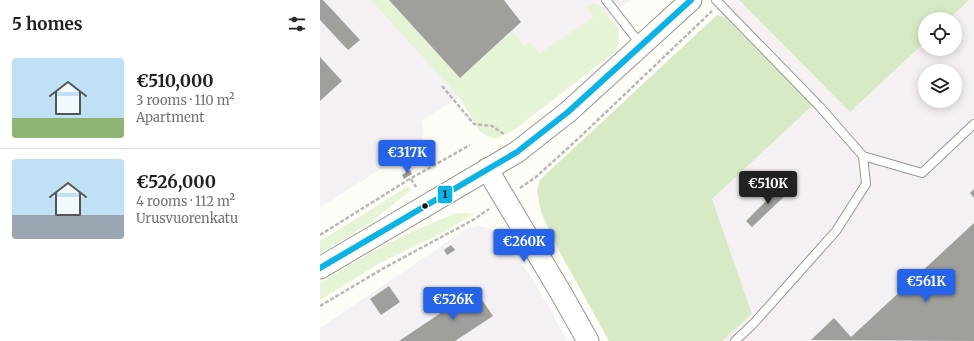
<!DOCTYPE html>
<meta charset="utf-8">
<style>
body{margin:0;font-family:Merriweather,serif;background:#f2f2f2;color:#202124;height:100vh;display:flex;flex-direction:column;font-size:15px;white-space:nowrap}
*{box-sizing:border-box;margin:0}
p{font-size:13px;color:#757577}
.icon{flex:none;width:22px;height:22px;fill:none;stroke:currentColor;stroke-width:2;stroke-linecap:round;stroke-linejoin:round}
.map{position:relative;flex:1;overflow:hidden}
.panel{display:flex;flex-direction:column;background:#fff;width:320px}
.panel>*{flex:none}
.buttons{position:absolute;left:598px;top:12px;display:grid;gap:8px}
.buttons a{display:grid;place-items:center;width:44px;height:44px;border-radius:50%;background:#fff;box-shadow:0 2px 10px #0003;font-size:20px}
.price{position:absolute;translate:-50% -34px;padding:0 9px;border-radius:4px;background:#2563eb;color:#fff;font-size:13px;line-height:26px;filter:drop-shadow(0 1px 2px #0008)}
.price::after{content:'';position:absolute;left:50%;top:24px;width:12px;height:9px;margin-left:-6px;background:inherit;clip-path:polygon(0 0,100% 0,50% 100%)}
.price.on{background:#222;color:#fff}
ul{padding:0;list-style:none}
li{display:flex;align-items:center;gap:12px;height:100px;padding:0 12px}
li+li{border-top:1px solid #e0e0e0}
li span{display:grid;place-items:center;flex:none;width:112px;height:80px;border-radius:4px;color:#555}
li>.icon{margin-inline-start:auto}
span .icon{width:48px;height:48px;fill:#fffc;stroke-width:1}
li b{font-size:17px}
h2{display:flex;justify-content:space-between;align-items:center;height:48px;padding:0 12px;font-size:17px}
main{display:flex;flex:1;min-height:0}
.map>svg:first-child{display:block}
.industrial{fill:#f5f0f3;fill-rule:evenodd}
.green{fill:#e7f3d7}
.forest{fill:#d8eac5}
.building{fill:#a19f9c}
.lines{fill:none;stroke-linecap:round;stroke-linejoin:round}
.service-casing{stroke:#979795;stroke-width:10}
.tertiary-casing{stroke:#979795;stroke-width:23}
.path{stroke:#b9b9b8;stroke-width:2.5;stroke-dasharray:4 2;stroke-linecap:butt}
.service{stroke:#fffffe;stroke-width:8}
.tertiary{stroke:#fffffe;stroke-width:21}
.bus-1-casing{stroke:#fff;stroke-width:9}
.bus-1{stroke:#0bb2e5;stroke-width:6}
.bus-dot{fill:#111;stroke:#fff;stroke-width:1.5}
.line-badge{stroke:#fff;stroke-width:1.5}
.pale-badge-label{font-size:11px;text-anchor:middle;font-weight:bold;fill:#111}
</style>
<main>
<section class="panel">
<h2>5 homes<svg class="icon" aria-label="filters" viewBox="0 0 24 24"><path d="M4 7h16M4 17h16"/><circle cx="9" cy="7" r="2"/><circle cx="15" cy="17" r="2"/></svg></h2>
<ul>
<li><span style="background:linear-gradient(#bfe0f5 75%,#8fb573 0)"><svg class="icon" aria-label="home" viewBox="0 0 24 24"><path d="M3 11l9-7 9 7M6 9v11h12V9"/></svg></span><div><b>€510,000</b><p>3 rooms · 110 m²</p><p>Apartment</p></div></li>
<li><span style="background:linear-gradient(#bfe0f5 70%,#9aa5b1 0)"><svg class="icon" aria-label="home" viewBox="0 0 24 24"><path d="M3 11l9-7 9 7M6 9v11h12V9"/></svg></span><div><b>€526,000</b><p>4 rooms · 112 m²</p><p>Urusvuorenkatu</p></div></li>
</ul>
</section>
<div class="map">
<svg width="654" height="341" viewBox="0 0 654 341">
<rect width="100%" height="100%" fill="#fdfcf7"/>
<path class="industrial" d="M0 0H310L288 18 139 97 101 121 104 133 102 141 98 146 0 207Z
M414 0H419L530 112 605 42V49H635V19H629L649 0H654V341H402L432 314 392 199 492 106 406 18 397 15ZM605 71H635V101H605Z
M157 226 168 228 176 233 213 279 247 341H0V328L145 230Z"/>
<path class="green" d="M51 0H69L140 78 192 31 204 46 210 42 220 53 273 18 267 7 274 3 278 4 299 29 298 46 295 52 194 130 178 138H171L160 132 139 97Z
M89 186 91 190 50 223 0 254V241Z
M137 213 154 214 120 234 60 263 0 300V283C44 256 88 231 137 213Z"/>
<path class="forest" d="M419 0H649L629 19H605V42L530 112Z
M397 15 406 18 492 106 392 199 432 314 402 341H289L237 247 221 212 217 190 220 180 225 175Z"/>
<path class="building" d="M0 0H3L40 40 28 50 0 20Z
M69 0H184L201 22 140 78Z
M0 57 22 81 0 101Z
M90 170 92 174 84 179 82 175Z
M463 184 470 191 432 227 426 221Z
M654 189V198L650 193Z
M654 223V341L491 340 514 318 531 337Z
M131 245 135 250 127 255 124 250Z
M69 286 80 302 61 315 50 299Z
M155 290 173 316 135 341H79Z"/>
<g class="lines">
<defs>
<path id="service" d="M286 0 321 45
M396 0 500 107 543 156 546 184 516 231 433 324 415 341
M543 156 602 173 654 124"/>
<path id="tertiary" d="M167 169 241 293 268 341
M0 268 197 152 248 112 371 0"/>
</defs>
<use href="#service" class="service-casing"/>
<use href="#tertiary" class="tertiary-casing"/>
<path class="path" d="M122 86 154 124 172 126 185 135
M91 179 96 187
M200 188 216 177 260 137 392 11
M0 235 88 180 150 145
M0 306 64 268 153 220 169 209"/>
<use href="#service" class="service"/>
<use href="#tertiary" class="tertiary"/>
<defs>
<path id="bus-1" d="M0 268 197 152 248 112 371 0"/>
</defs>
<use href="#bus-1" class="bus-1-casing"/>
<use href="#bus-1" class="bus-1"/>
</g>
<circle class="bus-dot" cx="105" cy="206" r="3.5"/>
<rect class="line-badge" x="117" y="185" width="16" height="19" rx="4" fill="#0bb2e5"/>
<g class="pale-badge-label">
<text x="125" y="198">1</text>
</g>
</svg>
<div class="buttons">
<a><svg class="icon" aria-label="locate" viewBox="0 0 24 24"><circle cx="12" cy="12" r="6"/><path d="M12 2v4M12 18v4M2 12h4M18 12h4"/></svg></a>
<a><svg class="icon" aria-label="layers" viewBox="0 0 24 24"><path d="M12 4l9 5-9 5-9-5zM3 14l9 5 9-5"/></svg></a>
</div>
<b class="price" style="left:87px;top:174px">€317K</b>
<b class="price on" style="left:448px;top:205px">€510K</b>
<b class="price" style="left:204px;top:263px">€260K</b>
<b class="price" style="left:606px;top:303px">€561K</b>
<b class="price" style="left:133px;top:321px">€526K</b>
</div>
</main>
